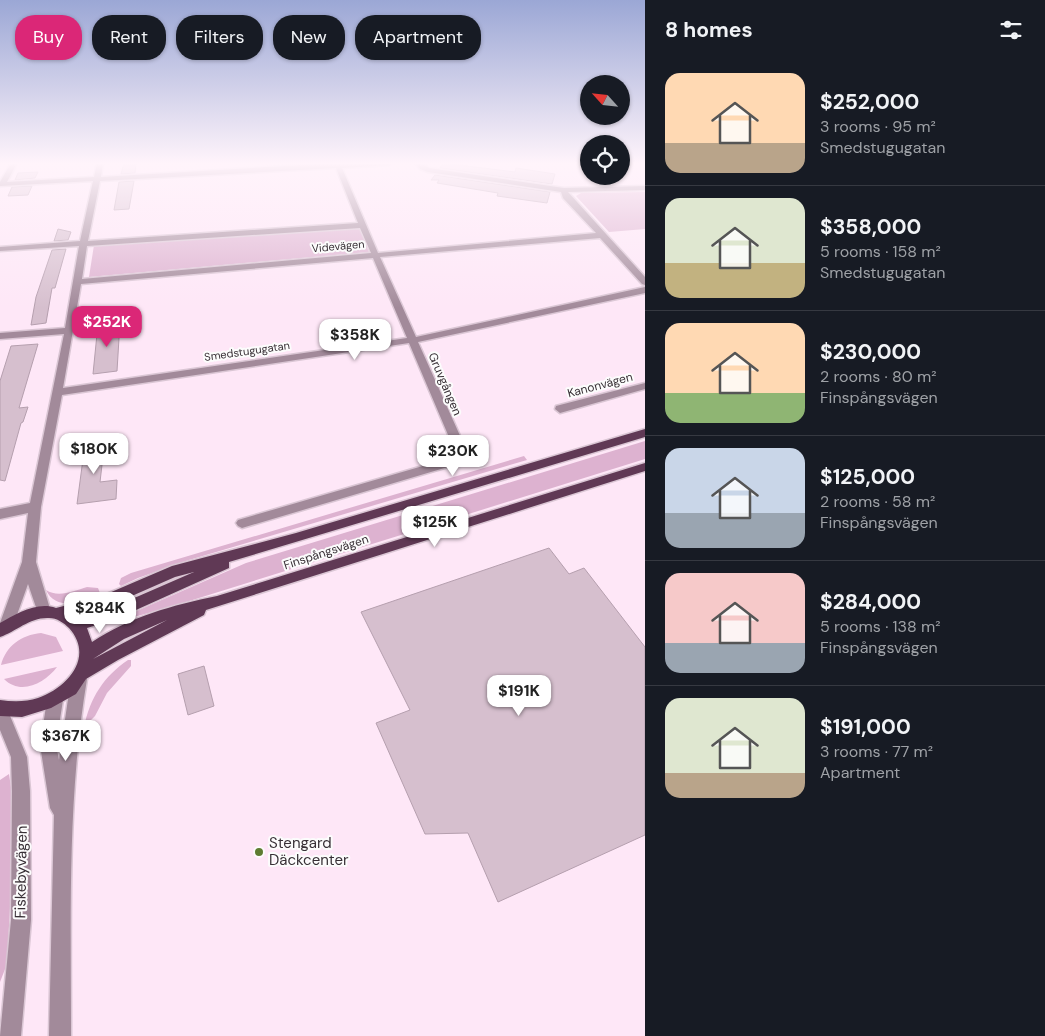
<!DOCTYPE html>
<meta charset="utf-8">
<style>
body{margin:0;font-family:"DM Sans",sans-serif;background:#20242c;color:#f1f3f6;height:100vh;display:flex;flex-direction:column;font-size:19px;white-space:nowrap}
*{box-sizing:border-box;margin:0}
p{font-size:16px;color:#9ea1a6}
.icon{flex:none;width:28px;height:28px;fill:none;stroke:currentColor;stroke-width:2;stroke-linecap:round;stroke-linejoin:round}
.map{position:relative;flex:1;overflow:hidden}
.details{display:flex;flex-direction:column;background:#171b24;width:400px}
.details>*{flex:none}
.guide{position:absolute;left:15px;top:15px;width:475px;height:45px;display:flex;gap:10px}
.needle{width:32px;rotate:297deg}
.fabs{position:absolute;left:580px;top:75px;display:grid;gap:10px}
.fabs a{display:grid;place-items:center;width:50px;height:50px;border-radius:50%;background:#171b24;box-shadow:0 1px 4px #0004;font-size:25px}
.price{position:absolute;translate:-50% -42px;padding:0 11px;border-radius:10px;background:#fff;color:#222;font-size:16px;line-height:32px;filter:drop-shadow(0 1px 2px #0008)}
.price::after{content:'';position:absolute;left:50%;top:30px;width:15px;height:11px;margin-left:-8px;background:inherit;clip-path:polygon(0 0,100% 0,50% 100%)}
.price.current{background:#db2777;color:#fff}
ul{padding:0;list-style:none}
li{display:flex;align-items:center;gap:15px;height:125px;padding:0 20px}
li+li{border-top:1px solid #363941}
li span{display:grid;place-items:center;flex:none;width:140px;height:100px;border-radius:15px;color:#555}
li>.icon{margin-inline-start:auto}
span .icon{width:60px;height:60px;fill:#fffc;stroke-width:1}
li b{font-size:21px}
h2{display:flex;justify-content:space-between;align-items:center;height:60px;padding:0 20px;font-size:21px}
.pill{padding:0 18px;border-radius:20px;background:#171b24;box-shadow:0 1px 4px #0004;font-size:18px;line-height:45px}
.pill.current{background:#db2777;color:#fff}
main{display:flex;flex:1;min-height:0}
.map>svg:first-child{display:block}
.green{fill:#ddb2d0}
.building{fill:#d6bfce;stroke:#b59fae}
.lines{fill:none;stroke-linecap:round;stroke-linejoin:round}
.minor-casing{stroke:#dac6d4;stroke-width:3}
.major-casing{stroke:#dac6d4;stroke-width:3}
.minor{fill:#a28a9a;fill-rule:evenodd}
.major{fill:#603955;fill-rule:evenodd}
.poi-dot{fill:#5e7c31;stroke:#fcfcfc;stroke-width:2}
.labels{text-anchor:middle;stroke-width:4;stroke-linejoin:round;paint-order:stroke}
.far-street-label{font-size:11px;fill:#383036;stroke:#fcfcfc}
.street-label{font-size:12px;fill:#383036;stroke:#fcfcfc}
.near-poi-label{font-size:15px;fill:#383036;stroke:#fcfcfc;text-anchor:start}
.near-street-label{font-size:15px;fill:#383036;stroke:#fcfcfc}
</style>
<main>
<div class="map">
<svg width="645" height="1036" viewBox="0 0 645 1036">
<rect width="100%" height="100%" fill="#fee7f7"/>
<path class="green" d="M645 192V229L609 232 576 196 581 193Z
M360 228 369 252 89 277 94 245Z
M645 441V459L170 607 134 617 132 613 246 563Z
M524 456 527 460 189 560 138 578 121 586 119 584 121 578 131 573Z
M87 587 98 588 101 596C84 602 56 612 46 590 58 598 74 591 87 587Z
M41 633 56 637 63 651 1 665C6 646 21 635 41 633Z
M128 660H131V666L107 693 95 716 84 727C90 698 104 676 128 660Z
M57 667C45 683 21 696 4 679Z
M9 774 15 814 7 964 0 982V780Z"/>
<path class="building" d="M124 163H136L135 173 121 174Z
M443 163 515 172 516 168 555 174 552 184 440 168Z
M38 172 35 178 15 180 18 173Z
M435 175 550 192 547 203 497 196 498 193 437 183 439 180H431Z
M134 181 129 209 114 210 119 182Z
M32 186 28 195 8 196 12 187Z
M58 229 71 232 68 240 54 241Z
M66 249 55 288H52L46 323 31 325 36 297 52 250Z
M120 322 117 371 93 374 98 324Z
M38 344 19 408 28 407 23 422 21 423 5 481 0 480V381L11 346Z
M105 439 100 482 117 480 116 499 77 504 83 459 80 460 83 441Z
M549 548 569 574 584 568 645 647V835L498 902 468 833 425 834 376 723 410 710 361 612Z
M204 666 214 706 188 715 178 674Z"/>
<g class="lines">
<defs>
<path id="minor" d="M11 163H17L7 182 94 177 97 163H103L101 177 334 163H392L389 165 342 168 378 253 596 233 563 198 561 192 428 172 420 169 415 163H421L429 168 564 188 645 186V190L568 192 645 277V285L642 284 600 238 380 257 416 337 645 287V293L418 342 470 458 468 461 242 528 238 526 236 523 238 520 457 456 409 343 62 395 41 507 36 562 51 612 49 616 44 618 39 616 28 584 13 626 11 631 6 632 1 631 0 623 22 562 28 513 0 519V509L30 503 64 334 0 339V333L65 328 79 246 0 251V247L80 241 93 181 0 186V182ZM336 168 358 223 88 241 100 181ZM360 228 371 253 82 279 87 246ZM373 258 407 338 63 388 81 284Z
M645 383V389L560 413 555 409 556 406Z
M79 672 84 674 87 679C67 798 71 916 71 1036H49L54 815 50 808 40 745 47 700 50 695 55 692 60 695 63 700 56 745 59 760 71 679 74 674Z
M0 703 6 706 27 757 30 791 31 920 21 1036H0L11 920 12 791 11 757 0 730Z"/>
<path id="major" d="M645 429V437L229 562V568L116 619 87 628 92 642C130 617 173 605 217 596L645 463V471L206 610 204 615 118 660 86 679 76 694 51 708 22 717 0 716V700C13 702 26 702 38 698 67 688 95 657 69 628 64 623 57 618 49 618 30 617 17 631 0 637V623C16 614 37 601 56 608L102 596 172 566 296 533ZM194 572 109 609 78 618 75 615 109 606 175 577ZM167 620 93 659 124 639Z"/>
</defs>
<use href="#minor" class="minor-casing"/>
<use href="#major" class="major-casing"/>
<use href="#minor" class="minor"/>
<use href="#major" class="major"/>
</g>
<linearGradient id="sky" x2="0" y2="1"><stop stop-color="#9ba7d5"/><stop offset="0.53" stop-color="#fff4fb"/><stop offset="1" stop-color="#fff4fb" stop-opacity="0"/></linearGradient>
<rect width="645" height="308" fill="url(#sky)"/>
<circle class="poi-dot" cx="259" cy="852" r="5"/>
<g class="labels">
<g class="far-street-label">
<text transform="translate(338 246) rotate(-5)" y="4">Videvägen</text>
<text transform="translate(247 351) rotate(-8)" y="4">Smedstugugatan</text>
</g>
<g class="street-label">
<text transform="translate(445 384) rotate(67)" y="4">Gruvgången</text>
<text transform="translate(600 385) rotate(-15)" y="4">Kanonvägen</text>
<text transform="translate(326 552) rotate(-18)" y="4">Finspångsvägen</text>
</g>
<g class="near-poi-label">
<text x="269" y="848">Stengard<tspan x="269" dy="17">Däckcenter</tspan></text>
</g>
<g class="near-street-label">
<text transform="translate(21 872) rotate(-89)" y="5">Fiskebyvägen</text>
</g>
</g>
</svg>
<div class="fabs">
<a><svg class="needle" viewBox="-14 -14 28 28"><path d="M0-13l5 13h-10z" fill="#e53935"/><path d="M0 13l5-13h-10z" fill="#9ea1a6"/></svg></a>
<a><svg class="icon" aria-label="locate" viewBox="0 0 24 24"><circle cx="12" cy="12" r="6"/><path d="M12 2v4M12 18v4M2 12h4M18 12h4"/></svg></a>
</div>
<b class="price current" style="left:107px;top:348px">$252K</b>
<b class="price" style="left:355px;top:361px">$358K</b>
<b class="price" style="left:94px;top:475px">$180K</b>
<b class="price" style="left:453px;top:477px">$230K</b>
<b class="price" style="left:435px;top:548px">$125K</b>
<b class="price" style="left:100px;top:634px">$284K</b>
<b class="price" style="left:519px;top:717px">$191K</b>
<b class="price" style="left:66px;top:762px">$367K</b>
<div class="guide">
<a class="pill current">Buy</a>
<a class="pill">Rent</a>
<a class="pill">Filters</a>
<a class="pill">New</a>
<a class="pill">Apartment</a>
</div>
</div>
<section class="details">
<h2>8 homes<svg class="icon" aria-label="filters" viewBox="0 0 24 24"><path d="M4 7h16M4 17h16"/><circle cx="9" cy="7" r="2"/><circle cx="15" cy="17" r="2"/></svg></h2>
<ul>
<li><span style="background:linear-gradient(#ffd9b3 70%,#b9a48a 0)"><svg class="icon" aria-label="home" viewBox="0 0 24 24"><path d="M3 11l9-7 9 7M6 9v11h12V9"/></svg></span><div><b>$252,000</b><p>3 rooms · 95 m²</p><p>Smedstugugatan</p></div></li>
<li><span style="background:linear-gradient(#dfe7d0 65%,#c2b280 0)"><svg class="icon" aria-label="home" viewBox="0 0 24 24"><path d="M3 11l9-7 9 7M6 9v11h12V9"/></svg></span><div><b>$358,000</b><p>5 rooms · 158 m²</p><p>Smedstugugatan</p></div></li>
<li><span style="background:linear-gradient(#ffd9b3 70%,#8fb573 0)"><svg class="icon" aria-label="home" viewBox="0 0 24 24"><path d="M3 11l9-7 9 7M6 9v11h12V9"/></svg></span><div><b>$230,000</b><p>2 rooms · 80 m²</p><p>Finspångsvägen</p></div></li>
<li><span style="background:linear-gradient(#c9d6e8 65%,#9aa5b1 0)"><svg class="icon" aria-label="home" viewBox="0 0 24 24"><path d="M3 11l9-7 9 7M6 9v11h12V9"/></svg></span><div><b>$125,000</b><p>2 rooms · 58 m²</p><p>Finspångsvägen</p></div></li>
<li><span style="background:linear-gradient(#f6c9c9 70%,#9aa5b1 0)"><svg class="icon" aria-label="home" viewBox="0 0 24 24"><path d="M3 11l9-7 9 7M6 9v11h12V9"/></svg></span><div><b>$284,000</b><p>5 rooms · 138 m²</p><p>Finspångsvägen</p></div></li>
<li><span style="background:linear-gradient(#dfe7d0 75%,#b9a48a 0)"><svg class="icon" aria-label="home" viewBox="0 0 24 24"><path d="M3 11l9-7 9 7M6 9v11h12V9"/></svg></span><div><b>$191,000</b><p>3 rooms · 77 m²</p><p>Apartment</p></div></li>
</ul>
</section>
</main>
